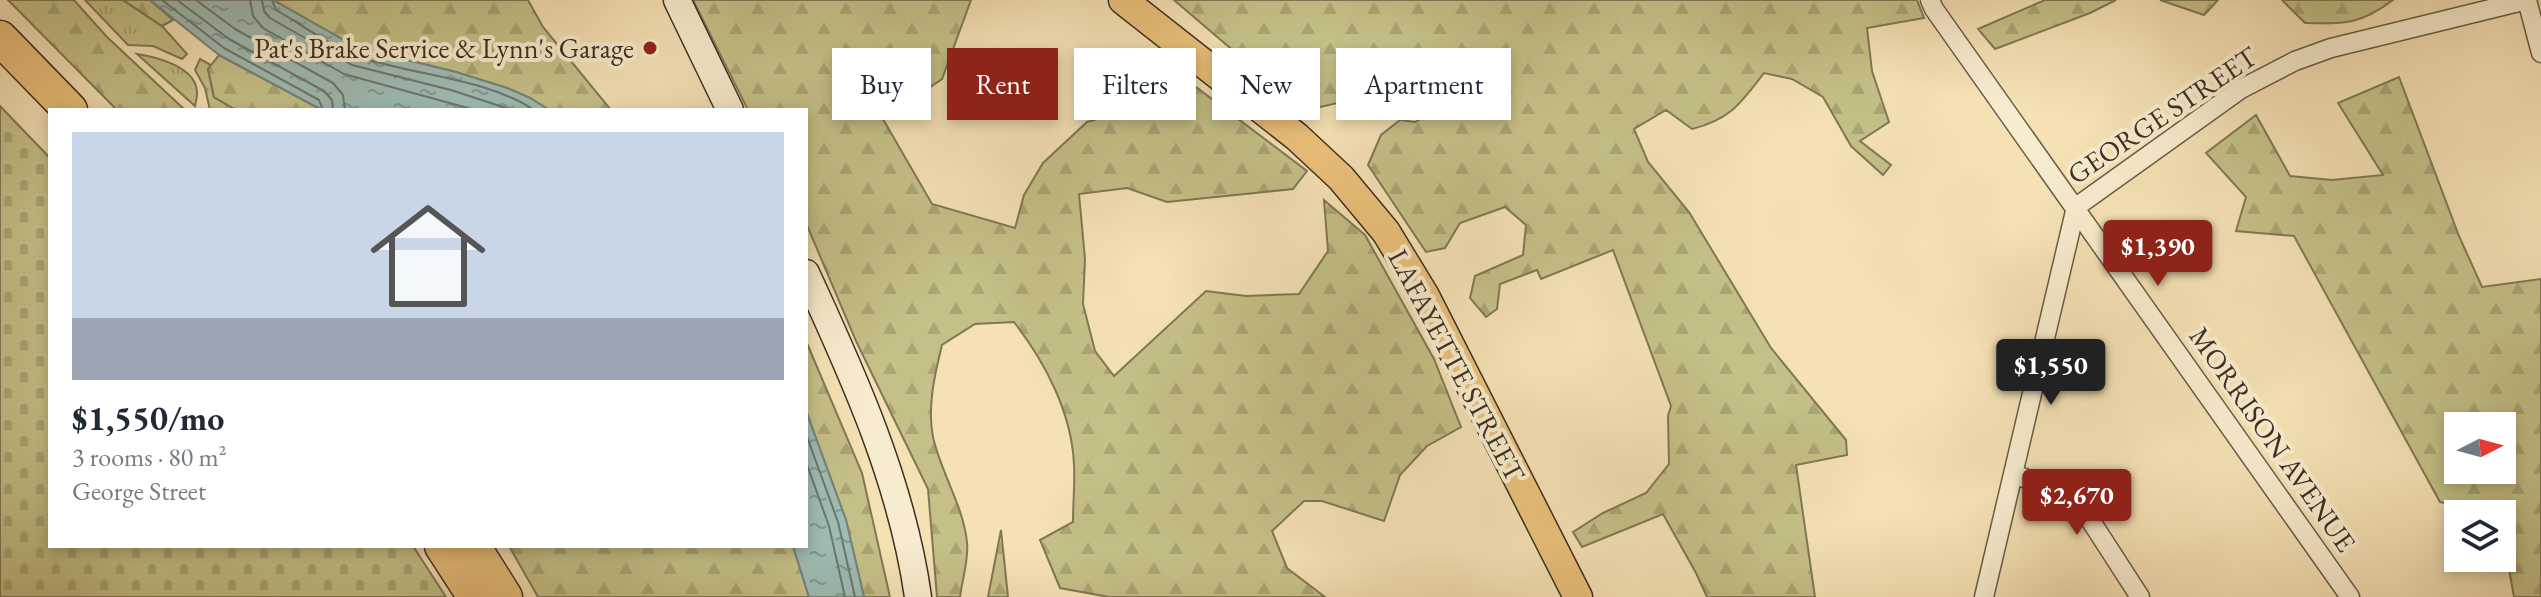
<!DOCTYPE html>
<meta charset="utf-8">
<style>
body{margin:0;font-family:"EB Garamond",serif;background:#f2f2f3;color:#1f2937;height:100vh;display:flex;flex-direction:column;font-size:30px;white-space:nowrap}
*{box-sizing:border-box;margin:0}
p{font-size:26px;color:#747a83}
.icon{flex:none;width:44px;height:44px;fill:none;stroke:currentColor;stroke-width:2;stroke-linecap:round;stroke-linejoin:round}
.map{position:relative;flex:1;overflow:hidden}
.drawer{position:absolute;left:48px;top:108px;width:760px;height:440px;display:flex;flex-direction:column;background:#fff;border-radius:0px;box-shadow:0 4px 12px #0003}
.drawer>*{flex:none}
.top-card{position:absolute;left:832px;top:48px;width:760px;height:72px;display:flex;gap:16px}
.needle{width:52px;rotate:84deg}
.buttons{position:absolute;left:2444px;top:412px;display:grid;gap:16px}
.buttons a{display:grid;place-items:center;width:72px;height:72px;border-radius:0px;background:#fff;box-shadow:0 4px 12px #0003;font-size:40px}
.price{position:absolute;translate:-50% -68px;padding:0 18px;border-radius:8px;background:#8f2418;color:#fff;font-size:26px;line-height:52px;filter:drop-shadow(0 2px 4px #0008)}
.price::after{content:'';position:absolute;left:50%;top:48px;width:24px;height:18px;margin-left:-12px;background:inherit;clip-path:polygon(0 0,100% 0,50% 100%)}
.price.selected{background:#222;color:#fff}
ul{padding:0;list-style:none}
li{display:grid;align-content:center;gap:16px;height:424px;padding:0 24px}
li span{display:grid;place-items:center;height:248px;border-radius:0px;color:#555}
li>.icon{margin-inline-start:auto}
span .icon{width:144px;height:144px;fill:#fffc;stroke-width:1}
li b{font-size:34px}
.tag{padding:0 28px;border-radius:0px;background:#fff;box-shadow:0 4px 12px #0003;font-size:28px;line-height:72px}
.tag.selected{background:#8f2418;color:#fff}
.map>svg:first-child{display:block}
.grass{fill:url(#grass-tufts);stroke:#807855;stroke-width:2}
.forest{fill:url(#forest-firs);stroke:#807855;stroke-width:2;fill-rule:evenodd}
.cemetery{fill:url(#cemetery-stones);stroke:#807855;stroke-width:2}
.water{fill:url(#water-ripples);stroke:#77847a;stroke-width:2}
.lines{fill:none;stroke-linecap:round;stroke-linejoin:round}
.shore{stroke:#6d766c;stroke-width:2}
.street-casing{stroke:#6a5c47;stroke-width:21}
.secondary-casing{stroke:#3c2f23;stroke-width:29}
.primary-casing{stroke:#3c2f23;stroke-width:31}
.highway-casing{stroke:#3c2f23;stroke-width:37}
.street{stroke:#f8ecce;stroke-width:18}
.secondary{stroke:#f8ecce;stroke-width:26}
.primary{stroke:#eac07a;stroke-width:28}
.highway{stroke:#eac07a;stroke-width:34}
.poi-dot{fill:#8f2418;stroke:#f8ecce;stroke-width:3}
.labels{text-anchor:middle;stroke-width:8;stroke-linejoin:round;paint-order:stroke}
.poi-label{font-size:28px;fill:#3c2f23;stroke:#f8ecce;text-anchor:end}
.street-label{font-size:28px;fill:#3c2f23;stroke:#f8ecce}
</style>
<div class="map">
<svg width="2541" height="597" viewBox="0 0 2541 597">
<defs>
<pattern id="grass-tufts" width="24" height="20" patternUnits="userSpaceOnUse" patternTransform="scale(2)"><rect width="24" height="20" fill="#c4c087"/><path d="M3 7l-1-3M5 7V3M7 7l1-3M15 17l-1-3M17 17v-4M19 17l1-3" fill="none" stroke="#a9a574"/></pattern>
<pattern id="forest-firs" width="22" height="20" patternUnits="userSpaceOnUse" patternTransform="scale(2)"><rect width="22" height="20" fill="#c4c087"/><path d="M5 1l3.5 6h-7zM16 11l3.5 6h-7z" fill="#a9a574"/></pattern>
<pattern id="cemetery-stones" width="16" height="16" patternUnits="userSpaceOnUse" patternTransform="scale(2)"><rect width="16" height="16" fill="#c4c087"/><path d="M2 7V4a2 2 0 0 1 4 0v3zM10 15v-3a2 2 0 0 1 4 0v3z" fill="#a9a574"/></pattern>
<pattern id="water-ripples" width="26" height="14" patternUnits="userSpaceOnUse" patternTransform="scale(2)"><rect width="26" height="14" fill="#9ebcb4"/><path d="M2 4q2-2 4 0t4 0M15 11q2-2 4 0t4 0" fill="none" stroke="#829992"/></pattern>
</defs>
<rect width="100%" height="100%" fill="#f5e1b4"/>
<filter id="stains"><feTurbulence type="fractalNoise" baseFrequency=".0025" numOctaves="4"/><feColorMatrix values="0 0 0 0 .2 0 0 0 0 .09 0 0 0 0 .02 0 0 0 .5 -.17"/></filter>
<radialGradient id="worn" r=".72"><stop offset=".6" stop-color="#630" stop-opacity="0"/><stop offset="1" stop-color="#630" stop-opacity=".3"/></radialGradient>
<path class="grass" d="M85 0H123L162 26 187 54 182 59 153 46 128 45Z
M137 54C157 57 197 67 197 93 197 98 196 101 195 106Z
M200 59 211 65 208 69 214 97 236 110H210L205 88 195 70Z"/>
<path class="forest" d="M8 0H74L106 36 185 110H117Z
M123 0H150L173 20 162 26Z
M273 0H528L543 27 611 110H549L530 98 507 88 456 72 358 48Z
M693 0H971L942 79 883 119 932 204 1015 228 1024 195 1043 163 1087 122 1115 114 1155 56 1307 171 1293 189 1167 202 1127 188 1079 194 1085 259 1083 304 1095 351 1114 376 1206 291 1246 296 1299 294 1328 251 1324 200 1365 235 1434 359 1461 427 1427 446 1400 475 1384 521 1322 501H1304L1272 531 1287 568 1325 597H1109L1060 588 1040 540 1073 522C1073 503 1075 484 1074 465 1072 413 1045 362 1014 322L975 324 942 345C935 373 927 407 933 437 941 473 963 505 967 542 969 559 962 580 960 597H937L928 489 856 341 806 223V110H748Z
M1174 0H1917L1924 18 1867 28 1872 71 1889 122 1860 141 1891 165 1883 175 1851 146 1823 97 1792 79 1764 73C1741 103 1731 119 1692 129L1666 110 1634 129 1648 162 1689 212 1771 348 1846 440 1847 455 1796 465 1815 597H1707L1696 573 1663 514 1582 547 1573 532 1603 513 1646 493 1669 464 1668 416 1671 406 1613 250 1541 279 1537 270 1500 284 1497 309 1486 317 1470 298 1475 276 1523 255 1526 225 1505 207 1460 223 1445 248 1426 252 1368 165 1381 135 1400 120 1415 122 1440 108 1465 101 1498 114 1473 75 1411 86 1316 108 1243 59Z
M2045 0H2116L2090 13 1995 49 1978 29Z
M2160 0H2218L2204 15Z
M2282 0H2393C2360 25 2344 24 2305 23Z
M219 55 322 110H236L214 97 208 69Z
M2399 77 2459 236 2482 287 2541 279V597H2514L2502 531V514L2440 502 2294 236 2236 231 2246 197 2206 153 2256 115 2290 176 2332 180 2383 175 2338 103ZM2458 426H2502V470H2458Z
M806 341 862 473 890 597H864L846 520 806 411Z
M1001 530 1008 597H988Z
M509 546H793L809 597H538Z"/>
<path class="cemetery" d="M0 106 50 158V546H413L446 597H0Z"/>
<path class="water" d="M150 0H273L358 48 456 72 507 88 530 98 549 110H322L219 55Z
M806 411 846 520 864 597H809L793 546H806Z"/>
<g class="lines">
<path class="shore" d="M162 0 224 48 319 100 323 110
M177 0 229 39 324 91 332 100 333 110
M196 0 235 29 333 83 343 95 345 110
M250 0 253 16 263 28 344 74 475 110
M262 0 264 11 270 18 352 65 451 90 512 110
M272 0 276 10C303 25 328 45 357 56 413 76 484 77 534 110
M806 434 838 522 855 597
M806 462 829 526 845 597"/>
<defs>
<path id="street" d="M1930 0 1934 9 2350 597
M2527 0 2541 53
M2013 474 2053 488 2087 515 2140 597
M1984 597 2076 207 2241 89 2295 61 2331 48 2527 0"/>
<path id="secondary" d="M677 0 730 110
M806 273C854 377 902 483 918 597"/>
<path id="primary" d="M1123 0 1297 137 1341 178 1386 232 1425 296 1578 597"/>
<path id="highway" d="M0 38 70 110
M442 546 475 597
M473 546 505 597"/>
</defs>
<use href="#street" class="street-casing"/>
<use href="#secondary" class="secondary-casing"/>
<use href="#primary" class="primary-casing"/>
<use href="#highway" class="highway-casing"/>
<use href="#street" class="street"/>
<use href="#secondary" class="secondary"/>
<use href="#primary" class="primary"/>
<use href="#highway" class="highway"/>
</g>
<circle class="poi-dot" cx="650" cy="48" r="8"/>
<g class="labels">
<g class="poi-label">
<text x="634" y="58">Pat's Brake Service &amp; Lynn's Garage</text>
</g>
<g class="street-label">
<text transform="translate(2162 115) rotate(-34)" y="10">GEORGE STREET</text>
<text transform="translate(1457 365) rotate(62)" y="10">LAFAYETTE STREET</text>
<text transform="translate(2273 439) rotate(55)" y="10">MORRISON AVENUE</text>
</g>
</g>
<rect width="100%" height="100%" filter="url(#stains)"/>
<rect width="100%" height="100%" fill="url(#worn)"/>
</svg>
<div class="buttons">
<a><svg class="needle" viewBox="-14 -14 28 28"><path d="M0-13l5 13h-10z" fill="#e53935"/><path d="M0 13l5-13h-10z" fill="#747a83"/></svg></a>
<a><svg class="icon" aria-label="layers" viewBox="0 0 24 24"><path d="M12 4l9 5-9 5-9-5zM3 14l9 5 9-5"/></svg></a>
</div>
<b class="price" style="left:2158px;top:288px">$1,390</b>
<b class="price selected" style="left:2051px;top:407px">$1,550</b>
<b class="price" style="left:2077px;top:537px">$2,670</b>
<div class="top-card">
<a class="tag">Buy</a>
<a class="tag selected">Rent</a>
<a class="tag">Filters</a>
<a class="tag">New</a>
<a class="tag">Apartment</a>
</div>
<section class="drawer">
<ul>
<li><span style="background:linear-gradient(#c9d6e8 75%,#9aa5b1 0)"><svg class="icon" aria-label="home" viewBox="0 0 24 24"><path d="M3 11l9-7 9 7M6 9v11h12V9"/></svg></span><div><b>$1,550/mo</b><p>3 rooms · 80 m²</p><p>George Street</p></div></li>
</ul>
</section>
</div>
